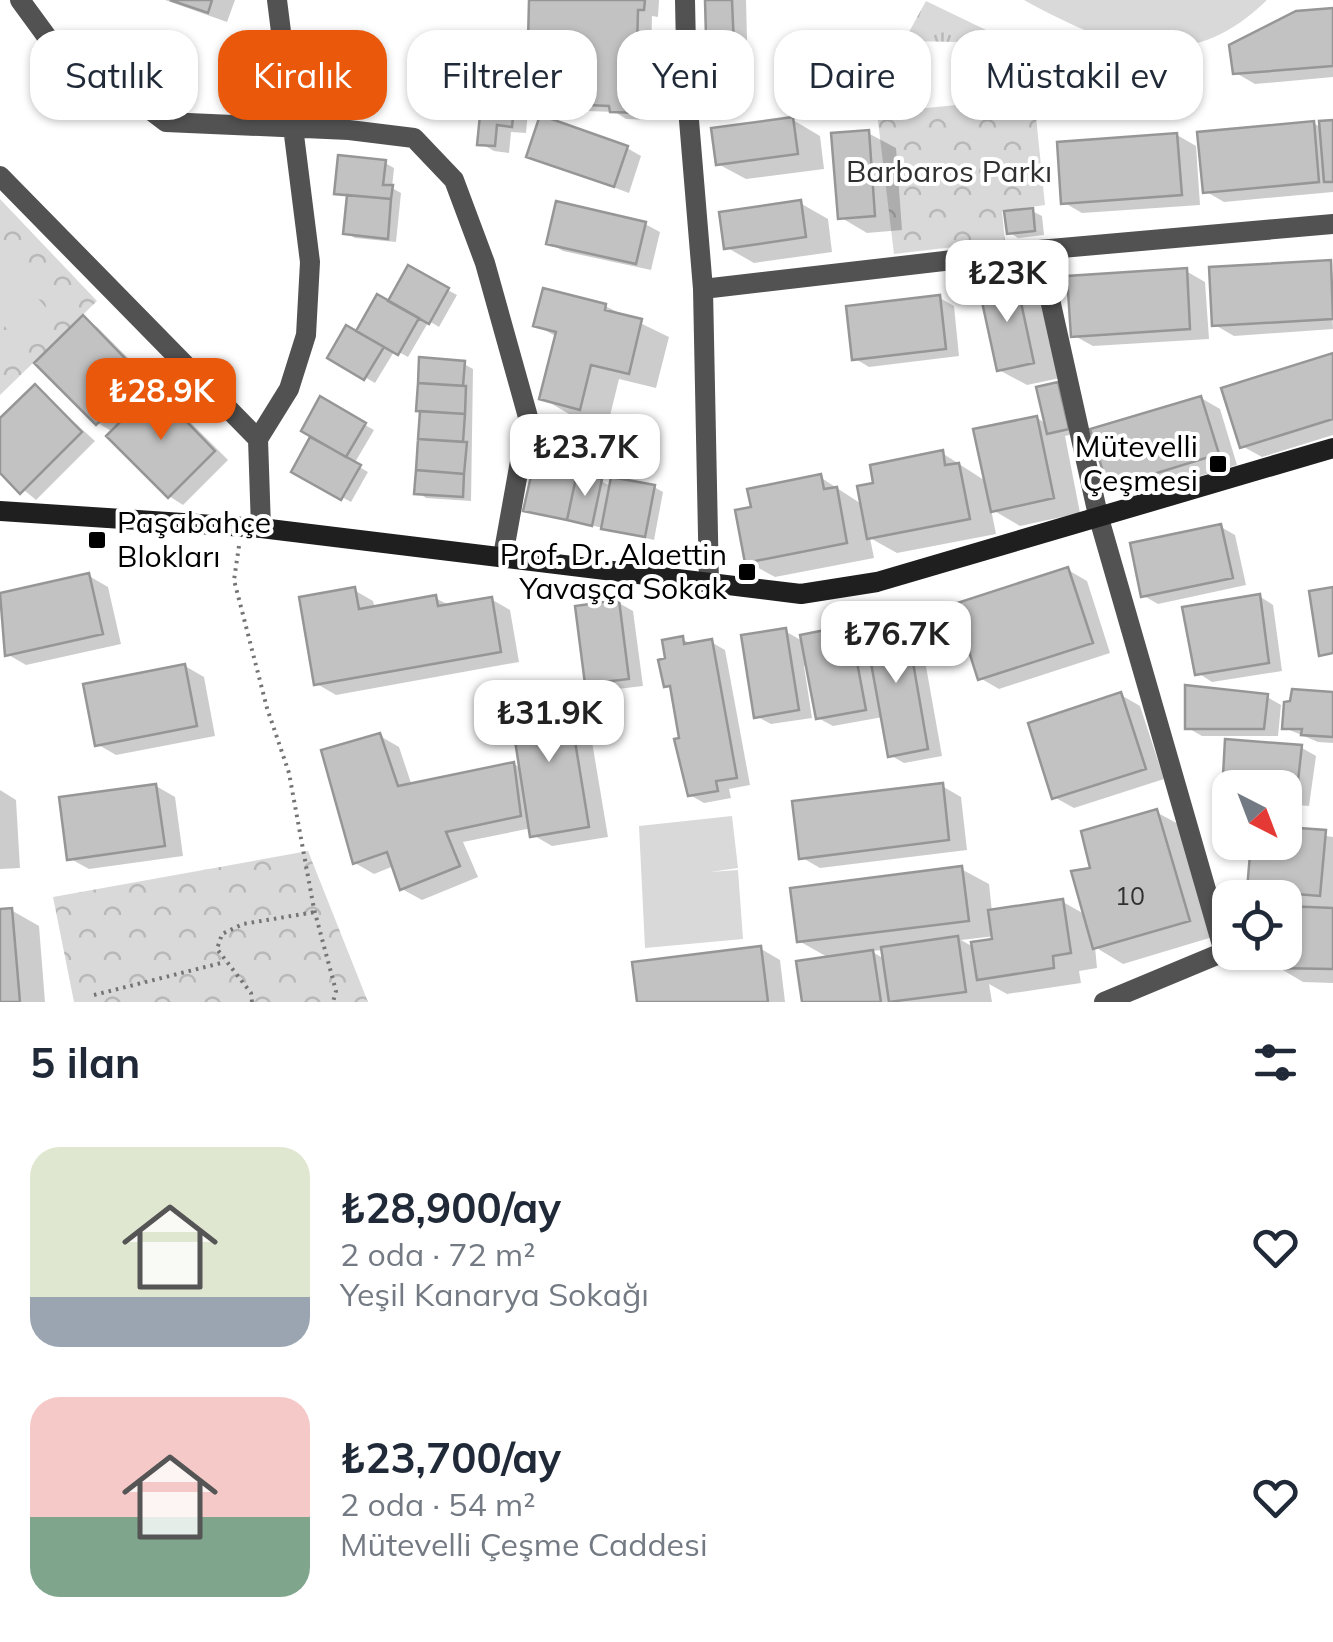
<!DOCTYPE html>
<html lang="tr">
<meta charset="utf-8">
<style>
body{margin:0;font-family:Mulish,sans-serif;background:#f2f2f3;color:#1f2937;height:100vh;display:flex;flex-direction:column;font-size:38px;white-space:nowrap}
*{box-sizing:border-box;margin:0}
p{font-size:32px;color:#747a83}
.icon{flex:none;width:55px;height:55px;fill:none;stroke:currentColor;stroke-width:2;stroke-linecap:round;stroke-linejoin:round}
.map{position:relative;height:1002px;overflow:hidden}
.sheet{display:flex;flex-direction:column;background:#fff;flex:1}
.sheet>*{flex:none}
.guide{position:absolute;left:30px;top:30px;width:1275px;height:90px;display:flex;gap:20px}
.needle{width:65px;rotate:138deg}
.fabs{position:absolute;left:1212px;top:770px;display:grid;gap:20px}
.fabs a{display:grid;place-items:center;width:90px;height:90px;border-radius:20px;background:#fff;box-shadow:0 2px 8px #0004;font-size:50px}
.price{position:absolute;translate:-50% -85px;padding:0 22px;border-radius:20px;background:#fff;color:#222;font-size:32px;line-height:65px;filter:drop-shadow(0 2px 5px #0008)}
.price::after{content:'';position:absolute;left:50%;top:60px;width:30px;height:22px;margin-left:-15px;background:inherit;clip-path:polygon(0 0,100% 0,50% 100%)}
.price.selected{background:#ea580c;color:#fff}
ul{padding:0;list-style:none}
li{display:flex;align-items:center;gap:30px;height:250px;padding:0 30px}
li span{display:grid;place-items:center;flex:none;width:280px;height:200px;border-radius:30px;color:#555}
li>.icon{margin-inline-start:auto}
span .icon{width:120px;height:120px;fill:#fffc;stroke-width:1}
li b{font-size:42px}
h2{display:flex;justify-content:space-between;align-items:center;height:120px;padding:0 30px;font-size:42px}
.pill{padding:0 35px;border-radius:30px;background:#fff;box-shadow:0 2px 8px #0004;font-size:35px;line-height:90px}
.pill.selected{background:#ea580c;color:#fff}
.map>svg:first-child{display:block}
.grass{fill:url(#grass-tufts)}
.park{fill:url(#park-crowns)}
.pitch{fill:#d9d9d9}
.shadow{fill:#0003;fill-rule:evenodd}
.building{fill:#c2c2c2;stroke:#969696;stroke-width:2.5}
.lines{fill:none;stroke-linecap:round;stroke-linejoin:round}
.path{stroke:#747474;stroke-width:4;stroke-dasharray:2.5 5;stroke-linecap:butt}
.street{stroke:#525252;stroke-width:20}
.secondary{stroke:#1f1f1f;stroke-width:20}
.poi-dot{fill:#000;stroke:#fff;stroke-width:4}
.labels{text-anchor:middle;stroke-width:8;stroke-linejoin:round;paint-order:stroke}
.number-label{font-size:25px;fill:#303030}
.park-label{font-size:30px;fill:#303030;stroke:#fff}
.poi-label{font-size:30px;fill:#000;stroke:#fff;text-anchor:end}
</style>
<div class="map">
<svg width="1333" height="1002" viewBox="0 0 1333 1002">
<defs>
<pattern id="grass-tufts" width="24" height="20" patternUnits="userSpaceOnUse" patternTransform="scale(2.5)"><rect width="24" height="20" fill="#d9d9d9"/><path d="M3 7l-1-3M5 7V3M7 7l1-3M15 17l-1-3M17 17v-4M19 17l1-3" fill="none" stroke="#b8b8b8"/></pattern>
<pattern id="park-crowns" width="20" height="18" patternUnits="userSpaceOnUse" patternTransform="scale(2.5)"><rect width="20" height="18" fill="#d9d9d9"/><path d="M2 6a3 3 0 1 1 6 0M12 15a3 3 0 1 1 6 0" fill="none" stroke="#b8b8b8"/></pattern>
</defs>
<rect width="100%" height="100%" fill="#fff"/>
<path class="grass" d="M926 1 1013 43 904 41Z"/>
<path class="park" d="M1034 97 1045 205 1002 211 1005 241 894 254 877 113Z
M0 199 97 301 0 395Z
M308 851 368 1002H74L53 897Z"/>
<path class="pitch" d="M1024 0H1267C1186 79 1110 47 1024 0Z
M0 254 47 309 14 337 0 321Z
M732 816 738 868 710 872 738 870 743 939 645 948 639 826Z"/>
<path class="shadow" d="M165 0H235L227 22Z
M532 0H659L658 17 652 16 651 55H637L636 74 656 82 654 120 626 119 615 112 560 110 546 102 586 73 587 50 544 48 530 40Z
M707 0H746L748 78 724 79 710 71Z
M1333 11V77L1255 84 1236 73Z
M517 71 531 79 526 133 511 132 509 153 494 151 480 143Z
M793 120 820 136 824 169 746 179 718 164Z
M1333 122V192L1224 202 1205 191 1313 123 1322 128Z
M868 133 896 148 902 230 867 233 840 217Z
M1177 135 1196 146 1200 205 1082 213 1063 202Z
M627 148 641 156 629 193 529 156Z
M385 163 394 168 392 188 401 193 396 242 355 238 346 233 349 198 337 192Z
M800 203 828 219 832 252 754 263 726 247Z
M1032 211 1042 216 1044 235 1018 238 1009 232Z
M645 224 660 232 651 270 563 251 549 243Z
M1330 263 1333 329 1234 336 1215 325Z
M409 269 457 295 439 327 429 321 408 357 395 350 375 383 330 357 389 304Z
M1186 271 1205 282 1209 339 1093 346 1073 335Z
M1016 282 1043 298 1060 378 1027 385 999 370Z
M940 298 954 306 959 356 869 367 854 358Z
M605 306 669 337 656 388 619 379 608 424 569 414 542 398 557 337 536 325Z
M83 318 97 327 157 387 153 391 168 400 228 460 183 505 169 496 113 432 98 423Z
M1333 355V435L1262 457 1242 446Z
M422 360 464 364 473 369 471 501 426 498 417 492Z
M1058 385 1067 390 1077 433 1065 436 1080 513 1020 526 991 509 996 534 897 553 870 538 874 558 775 577 747 562 754 509 820 477 863 505 876 485 942 453 987 482 1037 418 1047 424Z
M35 387 95 441 36 500 0 470V422Z
M1201 398 1220 409 1237 465 1129 497 1110 486Z
M321 400 374 430 354 464 368 472 351 502 294 471 313 436Z
M601 481 612 487H654L663 492 654 540 526 510Z
M1221 527 1235 535 1246 585 1158 604 1144 596Z
M1068 570 1087 581 1110 653 999 689 980 678Z
M89 576 108 587 121 644 26 665 7 654 0 596Z
M354 590 373 601 375 609 435 598 451 606 491 599 510 610 519 662 336 695 317 684Z
M1259 596 1273 605 1282 671 1212 682 1198 673Z
M619 603 633 611 643 686 601 691 587 683Z
M904 619 919 627 942 756 904 763 890 755 883 717 833 726 818 718 808 665 804 666 812 718 771 724 756 716 785 631 804 642 849 628 869 639Z
M682 639 693 645 711 642 725 650 750 785 729 789 731 798 704 803 690 795 673 689 666 685 668 660Z
M185 666 204 677 215 736 116 755 97 744Z
M567 695 586 706 608 837 552 846 533 835 532 828 463 842 478 877 422 900 402 889 394 866 374 874 355 863 380 736 399 747 412 786 514 764 522 769Z
M1121 695 1140 706 1164 779 1074 808 1054 797Z
M1333 695V743L1318 742 1285 728Z
M1267 697 1281 705 1278 736H1202L1188 728Z
M1228 742 1302 748 1316 756 1309 806 1285 804V788H1230V796L1225 792Z
M156 786 175 797 183 856 89 869 69 858Z
M942 786 961 797 967 850 820 868 801 857Z
M0 790 16 800 20 868 0 869Z
M1156 812 1184 827 1216 936 1123 964 1095 947 1097 968 1079 971 1081 983 1007 994 989 984 992 1002H805L829 958 799 941 961 869 989 884 992 912 1063 902 1086 915 1093 870ZM1004 935 1005 939 975 948 961 940ZM884 950 886 960 871 951Z
M1285 830 1333 837V983L1303 982 1276 966 1285 952V898H1265L1249 889 1285 842Z
M11 910 39 926 45 1002H0V911Z
M761 949 780 960 785 1002H640Z"/>
<path class="building" d="M170 0H212L208 13Z
M529 0H645L644 10H638L637 49 623 48 622 71H642L640 113 610 112 609 106 543 103 545 69 584 70 585 44 528 42Z
M705 0H732L735 71 707 73Z
M1333 8V66L1233 74 1229 45 1296 11Z
M485 65 518 68 512 127 497 125 495 146 477 145Z
M540 115 628 146 614 187 526 157Z
M793 117 798 154 716 165 711 128Z
M1333 120V182H1324L1319 121Z
M1314 121 1319 182 1203 193 1197 132Z
M869 130 875 216 838 219 831 133Z
M1177 133 1182 195 1061 204 1057 142Z
M338 155 386 160 383 185H393L391 199 334 194Z
M347 195 391 199 388 239 343 234Z
M801 200 806 237 724 249 719 212Z
M556 201 646 222 636 264 546 244Z
M1033 208 1035 231 1007 234 1004 211Z
M1331 260 1333 319 1212 326 1209 267Z
M408 265 449 288 429 324 388 301Z
M1187 268 1190 329 1071 337 1067 276Z
M1016 279 1034 363 997 371 979 288Z
M543 288 606 304 605 310 642 319 629 374 591 365 580 410 539 399 556 332 533 326Z
M377 294 419 318 398 355 356 331Z
M940 295 946 349 852 360 846 306Z
M83 315 144 378 96 425 34 363Z
M346 325 384 347 364 380 327 358Z
M1333 353V419L1240 448 1221 388Z
M419 357 465 361 463 386 418 383Z
M1058 382 1069 429 1047 434 1036 387Z
M418 383 466 386 465 414 416 411Z
M35 384 82 432 20 494 0 473V418Z
M154 388 215 451 168 498 106 436Z
M320 396 366 423 346 457 301 431Z
M1201 396 1219 454 1108 488 1090 429Z
M420 411 465 414 463 442 418 439Z
M1037 416 1054 498 991 512 973 429Z
M310 437 361 465 341 500 291 472Z
M418 439 467 442 464 474 416 470Z
M943 450 945 465 959 463 970 519 867 539 857 486 873 483 870 465Z
M534 463 577 473 567 520 523 511Z
M416 470 464 474 463 497 414 494Z
M577 473 602 479 592 526 567 520Z
M821 474 824 489 837 487 847 543 745 563 735 510 751 507 747 489Z
M611 477 655 485 645 537 601 529Z
M1221 524 1233 578 1141 597 1130 543Z
M1068 567 1093 643 978 680 954 604Z
M89 573 103 634 5 656 0 593Z
M355 587 359 609 436 595 438 606 492 597 501 652 314 685 299 597Z
M1333 587V653L1319 656 1309 591Z
M1260 594 1269 663 1195 675 1182 607Z
M619 600 629 679 585 684 575 606Z
M905 616 928 749 888 757 864 624Z
M850 625 866 710 816 719 800 635Z
M786 628 799 710 754 718 741 635Z
M683 636 684 644 712 639 737 778 716 781 718 791 688 796 674 739 679 738 670 686 664 687 658 660 665 658 662 640Z
M185 664 197 726 95 746 83 684Z
M1185 685 1268 694 1264 729H1185Z
M1292 689 1333 692V737L1301 735 1302 729H1282L1284 702 1290 701Z
M567 692 589 827 530 837 509 702Z
M1121 692 1146 769 1052 799 1028 723Z
M380 733 398 786 514 762 521 816 446 832 460 866 400 890 387 852 353 864 321 750Z
M1225 739 1302 745 1296 799 1285 798V788H1230V794H1222Z
M943 783 949 840 799 859 792 801Z
M156 784 165 846 67 860 59 797Z
M1157 809 1190 921 1093 949 1071 871 1090 868 1081 831Z
M1285 827 1326 830 1320 896 1247 890 1251 842H1285Z
M962 866 969 921 797 942 790 888Z
M1063 899 1071 953 1053 956 1054 968 977 980 971 942 992 939 988 910Z
M1285 906 1333 908V969L1273 968 1274 952H1285Z
M12 908 20 1002H0V909Z
M958 936 966 992 889 1002 881 947Z
M761 946 768 1002H637L632 962Z
M873 950 881 1002H802L796 961Z"/>
<g class="lines">
<path class="path" d="M239 546 234 580 267 708 289 773 314 909 336 991 333 1002
M94 995 225 962
M252 1002 251 993 217 949 222 934 243 924 315 912"/>
<path class="street" d="M20 0 58 52 99 71 166 122 349 130 414 138 454 180 485 263 528 417 503 556
M685 0 687 96 703 289 709 584
M0 176 258 439
M1039 250 1098 515 1224 952 1104 1002
M703 289 1039 250 1333 224
M261 528 258 439 289 389 306 335 310 262 277 0"/>
<path class="secondary" d="M0 511 261 528 801 594 877 582 1333 448"/>
</g>
<g class="poi-dot">
<rect x="1208" y="454" width="20" height="20" rx="5"/>
<rect x="87" y="530" width="20" height="20" rx="5"/>
<rect x="737" y="562" width="20" height="20" rx="5"/>
</g>
<g class="labels">
<g class="number-label">
<text x="1130" y="905">10</text>
</g>
<g class="park-label">
<text x="949" y="182">Barbaros Parkı</text>
</g>
<g class="poi-label">
<text x="1198" y="457">Mütevelli<tspan x="1198" dy="34">Çeşmesi</tspan></text>
<text x="117" y="533" text-anchor="start">Paşabahçe<tspan x="117" dy="34">Blokları</tspan></text>
<text x="727" y="565">Prof. Dr. Alaettin<tspan x="727" dy="34">Yavaşça Sokak</tspan></text>
</g>
</g>
</svg>
<div class="fabs">
<a><svg class="needle" viewBox="-14 -14 28 28"><path d="M0-13l5 13h-10z" fill="#e53935"/><path d="M0 13l5-13h-10z" fill="#747a83"/></svg></a>
<a><svg class="icon" aria-label="locate" viewBox="0 0 24 24"><circle cx="12" cy="12" r="6"/><path d="M12 2v4M12 18v4M2 12h4M18 12h4"/></svg></a>
</div>
<b class="price" style="left:1007px;top:325px">₺23K</b>
<b class="price selected" style="left:161px;top:443px">₺28.9K</b>
<b class="price" style="left:585px;top:499px">₺23.7K</b>
<b class="price" style="left:896px;top:686px">₺76.7K</b>
<b class="price" style="left:549px;top:765px">₺31.9K</b>
<div class="guide">
<a class="pill">Satılık</a>
<a class="pill selected">Kiralık</a>
<a class="pill">Filtreler</a>
<a class="pill">Yeni</a>
<a class="pill">Daire</a>
<a class="pill">Müstakil ev</a>
</div>
</div>
<section class="sheet">
<h2>5 ilan<svg class="icon" aria-label="filters" viewBox="0 0 24 24"><path d="M4 7h16M4 17h16"/><circle cx="9" cy="7" r="2"/><circle cx="15" cy="17" r="2"/></svg></h2>
<ul>
<li><span style="background:linear-gradient(#dfe7d0 75%,#9aa5b1 0)"><svg class="icon" aria-label="home" viewBox="0 0 24 24"><path d="M3 11l9-7 9 7M6 9v11h12V9"/></svg></span><div><b>₺28,900/ay</b><p>2 oda · 72 m²</p><p>Yeşil Kanarya Sokağı</p></div><svg class="icon" aria-label="heart" viewBox="0 0 24 24"><path d="M12 20l-8-8c-3-5 5-10 8-4 3-6 11-1 8 4z"/></svg></li>
<li><span style="background:linear-gradient(#f6c9c9 60%,#7fa58c 0)"><svg class="icon" aria-label="home" viewBox="0 0 24 24"><path d="M3 11l9-7 9 7M6 9v11h12V9"/></svg></span><div><b>₺23,700/ay</b><p>2 oda · 54 m²</p><p>Mütevelli Çeşme Caddesi</p></div><svg class="icon" aria-label="heart" viewBox="0 0 24 24"><path d="M12 20l-8-8c-3-5 5-10 8-4 3-6 11-1 8 4z"/></svg></li>
</ul>
</section>
